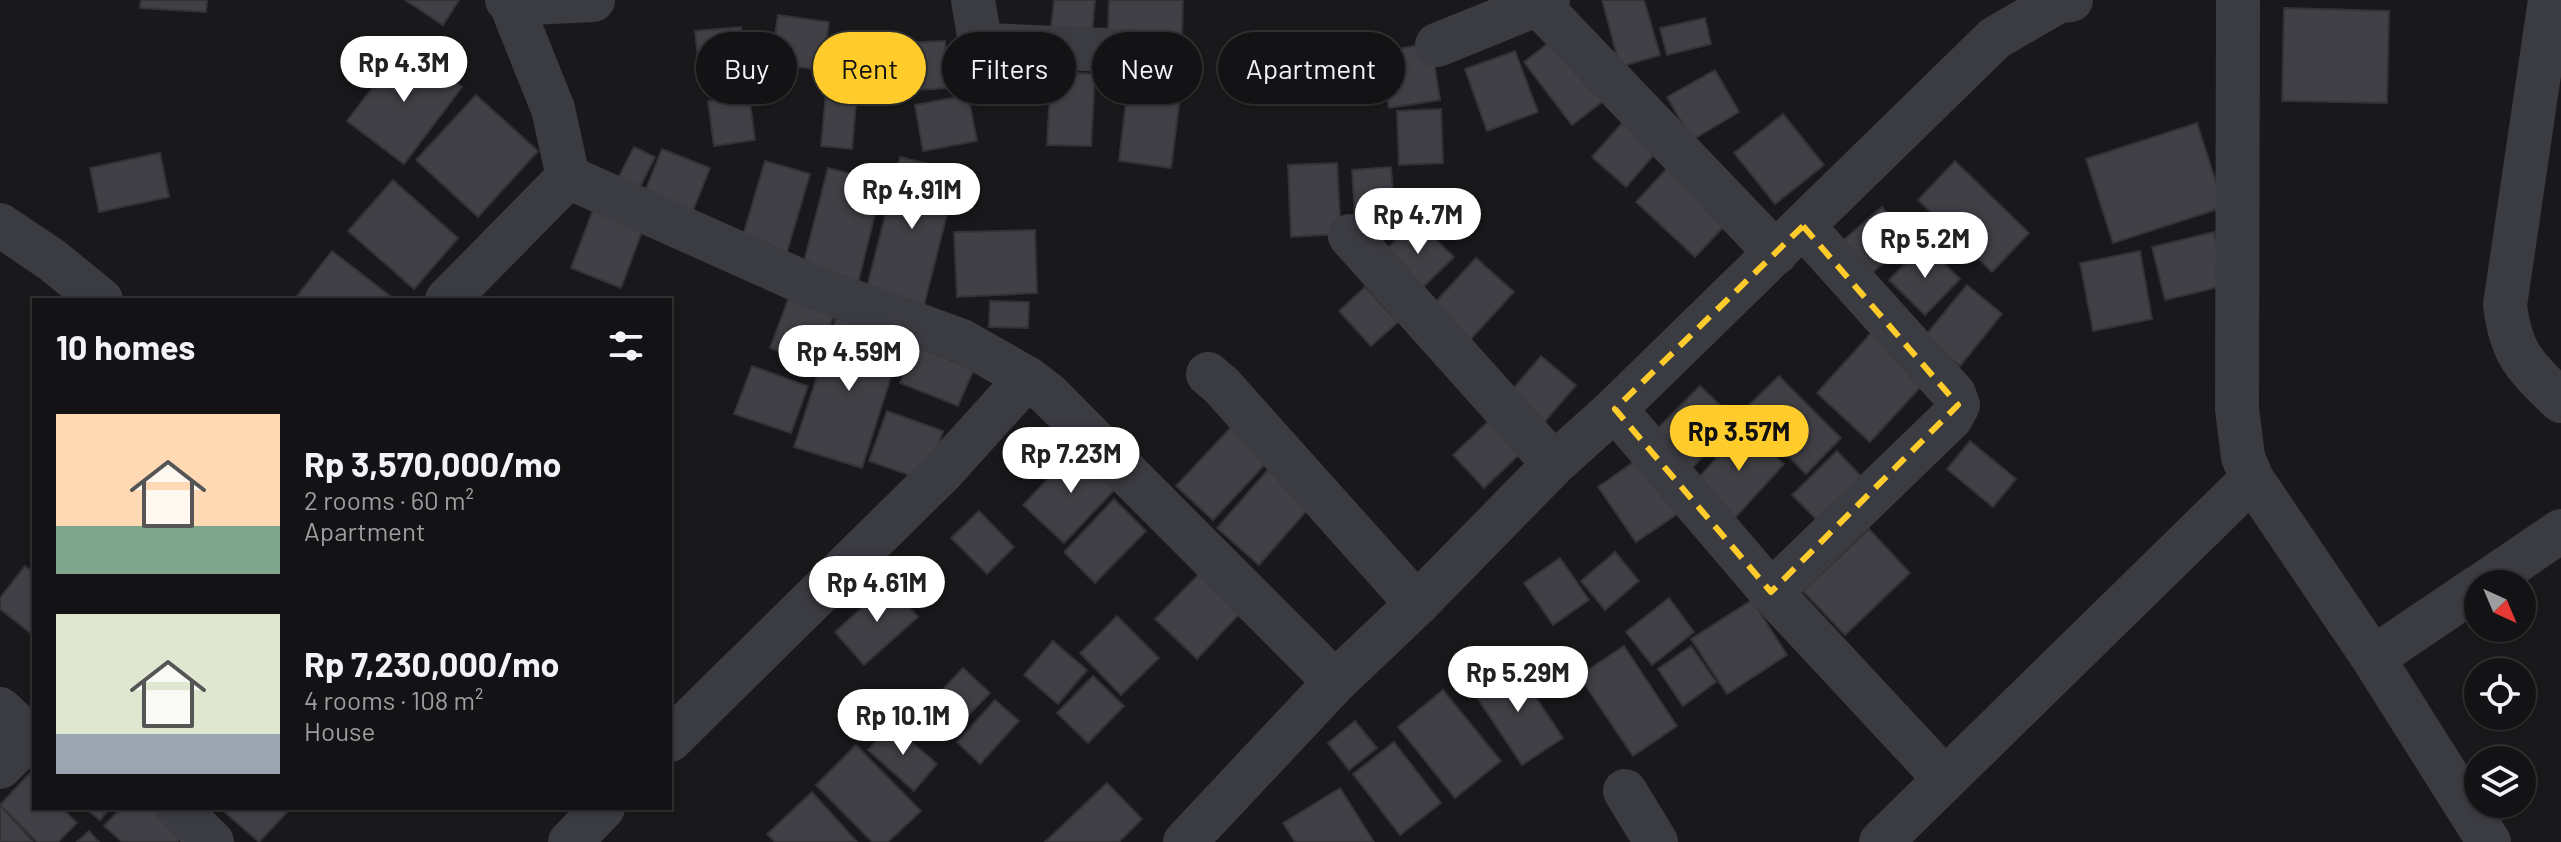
<!DOCTYPE html>
<meta charset="utf-8">
<style>
body{margin:0;font-family:Barlow,sans-serif;background:#202022;color:#f1f3f6;height:100vh;display:flex;flex-direction:column;font-size:30px;white-space:nowrap}
*{box-sizing:border-box;margin:0}
p{font-size:26px;color:#9d9ea0}
.icon{flex:none;width:44px;height:44px;fill:none;stroke:currentColor;stroke-width:2;stroke-linecap:round;stroke-linejoin:round}
.map{position:relative;flex:1;overflow:hidden}
.drawer{position:absolute;left:32px;top:298px;width:640px;height:512px;display:flex;flex-direction:column;background:#131214;border-radius:0px;box-shadow:0 2px 6px #0004,0 0 0 2px #323234}
.drawer>*{flex:none}
.top-card{position:absolute;left:696px;top:32px;width:760px;height:72px;display:flex;gap:16px}
.needle{width:52px;rotate:136deg}
.buttons{position:absolute;left:2464px;top:570px;display:grid;gap:16px}
.buttons a{display:grid;place-items:center;width:72px;height:72px;border-radius:50%;background:#131214;box-shadow:0 2px 6px #0004,0 0 0 2px #323234;font-size:40px}
.price{position:absolute;translate:-50% -68px;padding:0 18px;border-radius:28px;background:#fff;color:#222;font-size:26px;line-height:52px;filter:drop-shadow(0 2px 4px #0008)}
.price::after{content:'';position:absolute;left:50%;top:48px;width:24px;height:18px;margin-left:-12px;background:inherit;clip-path:polygon(0 0,100% 0,50% 100%)}
.price.on{background:#ffcc2c;color:#111}
ul{padding:0;list-style:none}
li{display:flex;align-items:center;gap:24px;height:200px;padding:0 24px}
li span{display:grid;place-items:center;flex:none;width:224px;height:160px;border-radius:0px;color:#555}
li>.icon{margin-inline-start:auto}
span .icon{width:96px;height:96px;fill:#fffc;stroke-width:1}
li b{font-size:34px}
h2{display:flex;justify-content:space-between;align-items:center;height:96px;padding:0 24px;font-size:34px}
.tag{padding:0 28px;border-radius:36px;background:#131214;box-shadow:0 2px 6px #0004,0 0 0 2px #323234;font-size:28px;line-height:72px}
.tag.on{background:#ffcc2c;color:#111}
.map>svg:first-child{display:block}
.building{fill:#404046;stroke:#333237;stroke-width:2}
.lines{fill:none;stroke-linecap:round;stroke-linejoin:round}
.minor{stroke:#3b3b42;stroke-width:44}
.marked{fill:none;stroke:#ffcc2c;stroke-width:6;stroke-dasharray:16 10;stroke-linejoin:round}
</style>
<div class="map">
<svg width="2561" height="842" viewBox="0 0 2561 842">
<rect width="100%" height="100%" fill="#19181b"/>
<path class="building" d="M141 0H207L206 12 140 8Z
M405 0H459L443 25Z
M1054 0H1095L1092 33 1051 29Z
M1109 0H1183L1182 34 1108 33Z
M1602 0H1644L1660 55 1620 67Z
M2284 8 2389 11 2387 103 2282 101Z
M778 15 829 22 822 70 771 64Z
M1705 18 1711 44 1667 55 1660 28Z
M741 27 744 65 699 68 695 31Z
M1563 32 1611 95 1572 125 1524 62Z
M945 41 947 88 901 91 899 43Z
M1431 43 1440 100 1389 108 1380 52Z
M405 45 462 87 404 164 347 121Z
M1515 51 1538 112 1487 131 1465 69Z
M1130 68 1183 74 1171 168 1119 161Z
M1715 70 1739 112 1692 140 1667 97Z
M1051 72 1095 74 1091 146 1047 145Z
M826 92 857 94 852 149 821 146Z
M476 95 538 151 478 217 416 160Z
M749 95 755 140 714 146 708 101Z
M968 95 977 141 923 151 915 105Z
M1441 109 1443 163 1399 165 1397 111Z
M1631 113 1665 142 1626 187 1592 157Z
M1783 114 1824 165 1775 204 1734 153Z
M2197 123 2224 207 2113 243 2086 159Z
M634 147 655 157 634 199 613 188Z
M662 149 710 168 690 218 642 199Z
M160 153 169 197 99 212 90 168Z
M900 157 958 171 924 305 866 291Z
M765 161 810 174 784 262 739 249Z
M1674 161 1733 217 1695 257 1636 202Z
M1955 161 2029 233 1992 272 1918 200Z
M1337 163 1341 234 1291 237 1288 165Z
M1391 167 1395 216 1355 219 1352 170Z
M828 168 883 182 857 287 801 273Z
M393 180 458 238 414 289 348 231Z
M1882 207 1910 241 1861 282 1833 249Z
M593 210 643 229 621 288 571 268Z
M1415 220 1454 257 1419 291 1382 254Z
M1035 230 1037 293 957 297 954 232Z
M2214 232 2227 285 2165 300 2152 247Z
M1925 244 1960 279 1925 315 1889 280Z
M332 251 390 296 387 300H294Z
M2140 251 2152 319 2093 331 2080 263Z
M1476 258 1514 292 1468 342 1430 308Z
M1967 285 2002 314 1960 366 1924 337Z
M1365 287 1398 322 1371 346 1339 311Z
M789 297 835 313 816 365 770 348Z
M990 301 1029 302 1028 328 989 327Z
M836 318 903 339 862 468 794 447Z
M1872 332 1926 381 1870 442 1817 393Z
M915 346 974 369 958 406 900 383Z
M1541 356 1576 385 1542 425 1507 396Z
M752 366 808 386 791 433 734 414Z
M1779 376 1841 438 1806 474 1743 411Z
M1700 386 1737 421 1692 468 1655 431Z
M887 411 943 431 926 481 869 461Z
M1494 416 1525 449 1484 488 1453 455Z
M1236 422 1273 456 1213 520 1176 486Z
M1743 428 1784 464 1734 519 1694 483Z
M1970 441 2016 479 1993 507 1947 469Z
M1078 447 1119 485 1064 543 1023 505Z
M1837 451 1872 488 1828 531 1792 495Z
M1641 457 1679 513 1636 542 1598 487Z
M1273 464 1315 501 1259 565 1217 528Z
M1114 499 1146 531 1095 583 1064 552Z
M979 511 1014 547 987 574 951 538Z
M1869 529 1910 573 1845 635 1803 591Z
M1615 552 1639 581 1605 610 1581 581Z
M1560 558 1589 600 1553 625 1524 583Z
M25 566 34 573 33 635 0 609V598Z
M1204 569 1244 609 1197 659 1155 619Z
M889 583 918 617 864 665 835 632Z
M1669 598 1694 632 1652 665 1626 632Z
M1752 600 1787 655 1727 694 1691 639Z
M1117 616 1159 658 1121 695 1080 653Z
M1053 641 1087 670 1058 704 1024 675Z
M1624 646 1677 726 1633 756 1579 676Z
M1691 646 1716 682 1683 706 1658 669Z
M1513 663 1563 738 1522 765 1472 690Z
M963 668 990 693 955 729 929 704Z
M1093 676 1124 706 1088 743 1057 713Z
M1443 690 1501 761 1455 798 1398 727Z
M995 700 1019 721 980 764 957 742Z
M1355 721 1377 748 1349 770 1328 743Z
M891 724 937 764 914 791 868 750Z
M1394 742 1441 803 1400 835 1353 774Z
M856 745 921 811 888 842H872L816 785Z
M29 774 34 780V808H62L77 823 58 842H37L0 805Z
M1107 783 1142 819 1119 842H1045Z
M1340 788 1374 842H1295L1283 823Z
M812 792 857 842H775L767 834Z
M0 805 33 842H0Z
M85 808H110L100 820Z
M121 808H155L184 834 177 842H122L104 826Z
M220 808H291L259 842Z
M89 831 99 842H77Z"/>
<g class="lines">
<path class="minor" d="M507 0 511 4 553 109 568 177
M973 0 980 41 987 45 1132 51
M2238 0 2237 409 2243 457 2252 479 2373 658 2489 842
M2550 0 2505 305C2511 355 2526 367 2561 401
M511 4 593 0
M1538 4 1776 253
M1437 45 1548 0
M0 225 52 260 101 300
M1350 236 1554 464
M447 300 568 177 816 288 962 341 1027 378 1048 394 1335 682
M1208 374 1222 386 1417 604
M1615 409 1771 592 1945 779
M2483 584 2561 531
M1771 592 1951 418 1958 405 1954 394 1803 226
M2373 658 2478 587
M0 709 30 737
M670 740 943 471 1027 378
M0 767 34 733
M1625 791 1656 842
M177 808 212 842
M570 842 603 808
M1185 842 1335 682 1417 604 1554 464 1615 409 1995 38 2059 1 2071 0
M1881 842 2252 479"/>
</g>
<path class="marked" d="M1803 226 1958 405 1771 592 1615 409Z"/>
</svg>
<div class="buttons">
<a><svg class="needle" viewBox="-14 -14 28 28"><path d="M0-13l5 13h-10z" fill="#e53935"/><path d="M0 13l5-13h-10z" fill="#9d9ea0"/></svg></a>
<a><svg class="icon" aria-label="locate" viewBox="0 0 24 24"><circle cx="12" cy="12" r="6"/><path d="M12 2v4M12 18v4M2 12h4M18 12h4"/></svg></a>
<a><svg class="icon" aria-label="layers" viewBox="0 0 24 24"><path d="M12 4l9 5-9 5-9-5zM3 14l9 5 9-5"/></svg></a>
</div>
<b class="price" style="left:404px;top:104px">Rp 4.3M</b>
<b class="price" style="left:912px;top:231px">Rp 4.91M</b>
<b class="price" style="left:1418px;top:256px">Rp 4.7M</b>
<b class="price" style="left:1925px;top:280px">Rp 5.2M</b>
<b class="price" style="left:849px;top:393px">Rp 4.59M</b>
<b class="price on" style="left:1739px;top:473px">Rp 3.57M</b>
<b class="price" style="left:1071px;top:495px">Rp 7.23M</b>
<b class="price" style="left:877px;top:624px">Rp 4.61M</b>
<b class="price" style="left:1518px;top:714px">Rp 5.29M</b>
<b class="price" style="left:903px;top:757px">Rp 10.1M</b>
<div class="top-card">
<a class="tag">Buy</a>
<a class="tag on">Rent</a>
<a class="tag">Filters</a>
<a class="tag">New</a>
<a class="tag">Apartment</a>
</div>
<section class="drawer">
<h2>10 homes<svg class="icon" aria-label="filters" viewBox="0 0 24 24"><path d="M4 7h16M4 17h16"/><circle cx="9" cy="7" r="2"/><circle cx="15" cy="17" r="2"/></svg></h2>
<ul>
<li><span style="background:linear-gradient(#ffd9b3 70%,#7fa58c 0)"><svg class="icon" aria-label="home" viewBox="0 0 24 24"><path d="M3 11l9-7 9 7M6 9v11h12V9"/></svg></span><div><b>Rp 3,570,000/mo</b><p>2 rooms · 60 m²</p><p>Apartment</p></div></li>
<li><span style="background:linear-gradient(#dfe7d0 75%,#9aa5b1 0)"><svg class="icon" aria-label="home" viewBox="0 0 24 24"><path d="M3 11l9-7 9 7M6 9v11h12V9"/></svg></span><div><b>Rp 7,230,000/mo</b><p>4 rooms · 108 m²</p><p>House</p></div></li>
</ul>
</section>
</div>
